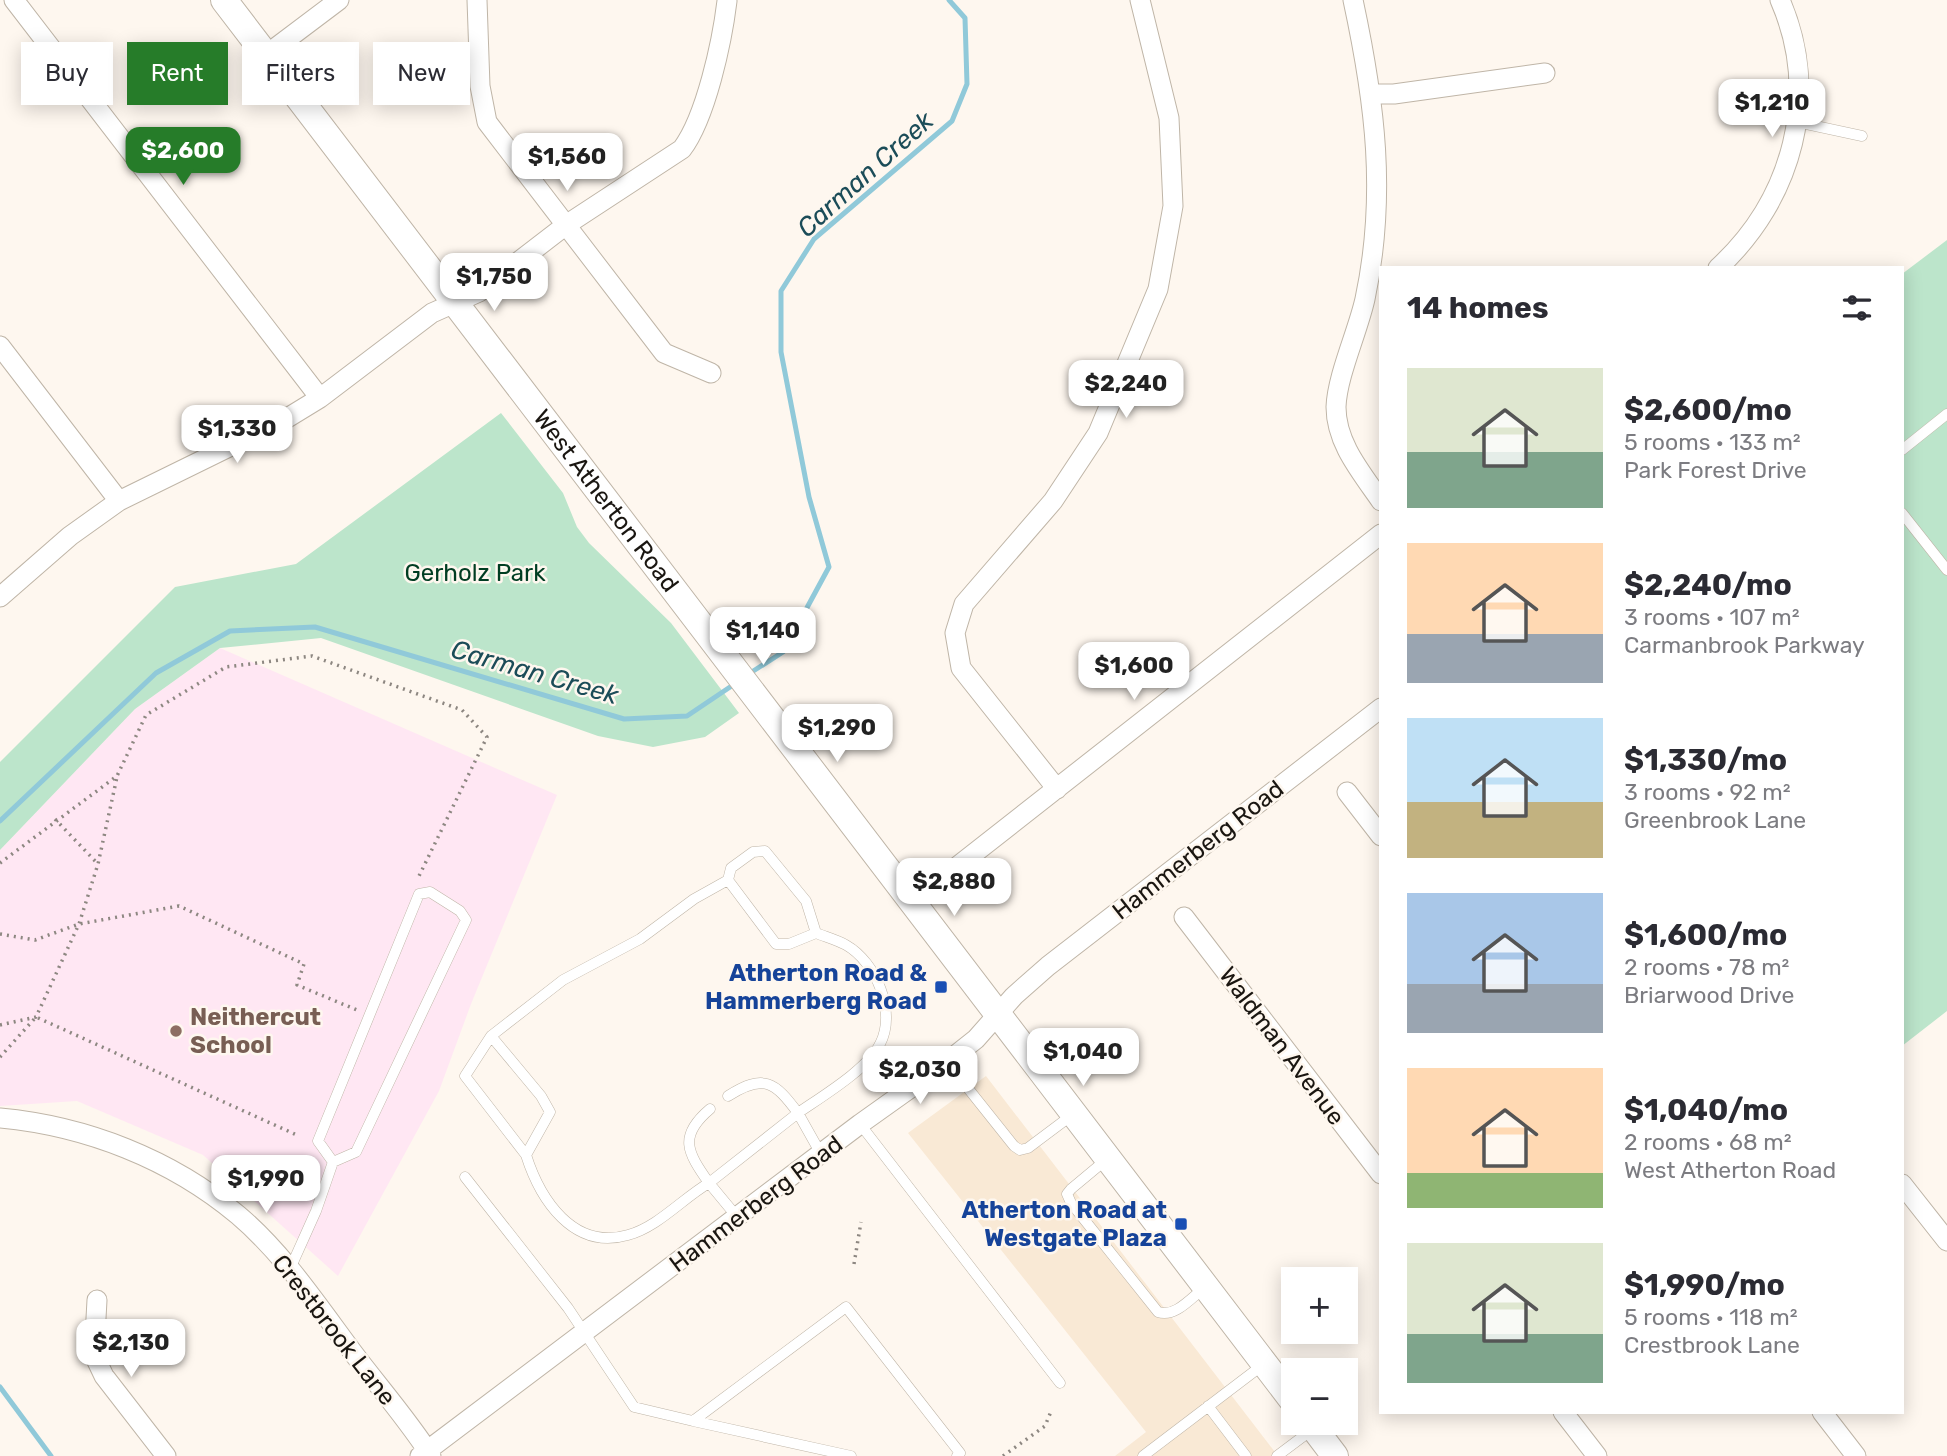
<!DOCTYPE html>
<meta charset="utf-8">
<style>
body{margin:0;font-family:Rubik,sans-serif;background:#f2f2f3;color:#2b2b33;height:100vh;display:flex;flex-direction:column;font-size:26px;white-space:nowrap}
*{box-sizing:border-box;margin:0}
p{font-size:23px;color:#7c7c81}
.icon{flex:none;width:38px;height:38px;fill:none;stroke:currentColor;stroke-width:2;stroke-linecap:round;stroke-linejoin:round}
.map{position:relative;flex:1;overflow:hidden}
.sheet{position:absolute;left:1379px;top:266px;width:525px;height:1148px;display:flex;flex-direction:column;background:#fff;border-radius:0px;box-shadow:0 4px 18px #0003}
.sheet>*{flex:none}
.hud{position:absolute;left:21px;top:42px;width:665px;height:63px;display:flex;gap:14px}
.tools{position:absolute;left:1281px;top:1267px;display:grid;gap:14px}
.tools a{display:grid;place-items:center;width:77px;height:77px;border-radius:0px;background:#fff;box-shadow:0 4px 18px #0003;font-size:35px}
.price{position:absolute;translate:-50% -60px;padding:0 16px;border-radius:14px;background:#fff;color:#222;font-size:23px;line-height:46px;filter:drop-shadow(0 2px 4px #0008)}
.price::after{content:'';position:absolute;left:50%;top:42px;width:21px;height:16px;margin-left:-10px;background:inherit;clip-path:polygon(0 0,100% 0,50% 100%)}
.price.current{background:#267c29;color:#fff}
ul{padding:0;list-style:none}
li{display:flex;align-items:center;gap:21px;height:175px;padding:0 28px}
li span{display:grid;place-items:center;flex:none;width:196px;height:140px;border-radius:0px;color:#555}
li>.icon{margin-inline-start:auto}
span .icon{width:84px;height:84px;fill:#fffc;stroke-width:1}
li b{font-size:30px}
h2{display:flex;justify-content:space-between;align-items:center;height:84px;padding:0 28px;font-size:30px}
.chip{padding:0 24px;border-radius:0px;background:#fff;box-shadow:0 4px 18px #0003;font-size:24px;line-height:63px}
.chip.current{background:#267c29;color:#fff}
.map>svg:first-child{display:block}
.built{fill:#f9e9d5}
.education{fill:#ffe7f3}
.green{fill:#bce5cb}
.lines{fill:none;stroke-linecap:round;stroke-linejoin:round}
.stream{stroke:#90c9d9;stroke-width:5}
.lane-casing{stroke:#bfb5a7;stroke-width:11}
.street-casing{stroke:#bfb5a7;stroke-width:21}
.secondary-casing{stroke:#bfb5a7;stroke-width:28}
.path{stroke:#8d8781;stroke-width:3.5;stroke-dasharray:2 5;stroke-linecap:butt}
.lane{stroke:#fff;stroke-width:10}
.street{stroke:#fff;stroke-width:19}
.secondary{stroke:#fff;stroke-width:26}
.transit-dot{fill:#1a4fb4;stroke:#fef7ef;stroke-width:2.5}
.education-dot{fill:#8d6e63;stroke:#fef7ef;stroke-width:2.5}
.labels{text-anchor:middle;stroke-width:5;stroke-linejoin:round;paint-order:stroke}
.street-label{font-size:24px;fill:#1a1611;stroke:#fef7ef}
.park-label{font-size:24px;fill:#003d22;stroke:#fef7ef}
.transit-label{font-size:24px;font-weight:bold;fill:#164399;stroke:#fef7ef;text-anchor:end}
.education-label{font-size:24px;font-weight:bold;fill:#785e54;stroke:#fef7ef;text-anchor:start}
.water-label{font-size:26px;font-style:italic;fill:#1b4c58;stroke:#fef7ef}
</style>
<div class="map">
<svg width="1947" height="1456" viewBox="0 0 1947 1456">
<rect width="100%" height="100%" fill="#fef7ef"/>
<path class="built" d="M986 1076 1278 1456H1115L1146 1432 908 1133Z"/>
<path class="education" d="M220 648 557 795 471 1004 439 1091 338 1276 203 1155 77 1101 0 1106V850L135 709Z"/>
<path class="green" d="M1947 240V1011L1902 1046V274Z
M501 413 563 493 577 527 589 543 671 623 739 713 705 737 653 747 598 736 321 638 220 648 135 709 0 850V762L175 587 296 564Z"/>
<g class="lines">
<path class="stream" d="M747 675 783 652 829 567 809 497 781 352V291L814 239 952 121 967 84 965 18 949 0
M0 821 156 673 230 631 315 627 624 719 687 716 736 683
M0 1387 51 1456"/>
<defs>
<path id="lane" d="M1797 122 1862 136
M1902 450 1947 414
M1902 513 1947 570
M816 933 806 901 765 851 753 852 731 868 728 880 776 944H789L816 933C826 937 837 940 846 945 876 962 897 1012 880 1044 868 1069 821 1097 798 1113L821 1154
M491 1036 563 980 640 939 694 899 728 880
M947 1062 1014 1146 1020 1150 1028 1148 1072 1115
M728 1096C764 1073 775 1082 798 1113L709 1183 738 1218
M860 1124 1060 1383
M526 1155 465 1076 491 1036 541 1096 550 1112 526 1155C540 1199 573 1251 628 1235 658 1227 683 1198 709 1183 687 1152 678 1136 710 1109
M1107 1159 1071 1189 1067 1194 1071 1203 1158 1312C1175 1318 1191 1298 1204 1288
M465 1177 568 1308 634 1407 693 1421
M290 1269 316 1211 333 1162 356 1152 466 920 460 911 430 892 419 894 318 1141 333 1162
M1208 1406 1246 1456
M851 1456 693 1421 846 1307 960 1453 957 1456
M1143 1456 1264 1364
M1277 1456 1313 1429"/>
<path id="street" d="M14 0 320 398
M477 0 480 86 487 122 664 353 711 373
M1353 0C1375 102 1387 195 1365 299 1358 331 1337 376 1336 407 1336 443 1361 472 1381 501
M266 55 339 0
M1372 94H1394L1545 73
M1718 268C1793 199 1821 94 1780 0
M0 346 119 501
M0 597 70 536 119 501 284 420 320 398 432 313 479 292 566 225 682 149C706 117 722 42 727 1
M1057 789 961 668 955 633 964 604 1053 501 1098 433 1158 289 1173 206 1169 118 1140 0
M1347 792 1381 836
M912 902 1381 534
M1184 917 1381 1174
M0 1118C86 1126 171 1159 238 1215 284 1254 318 1306 354 1354 379 1387 408 1420 431 1456
M1902 1184 1947 1241
M97 1300 94 1355 104 1376 166 1456
M1563 1412 1597 1456
M1822 1412 1856 1456
M420 1456 860 1124 947 1062 976 1039 1014 996 1048 966 1381 708"/>
<g id="secondary">
<path id="s1" d="M224 0 1293 1401"/>
<path d="M1310 1423 1335 1456"/>
</g>
</defs>
<use href="#lane" class="lane-casing"/>
<use href="#street" class="street-casing"/>
<use href="#secondary" class="secondary-casing"/>
<path class="path" d="M55 819 98 864 117 777
M0 863 117 776 146 715 226 667 312 656 462 710 487 737 419 876
M0 934 35 940 79 924 179 906 304 964 297 985 357 1010
M0 1025 36 1017 79 924 98 864
M0 1057 36 1017 299 1136
M854 1264 861 1222
M1003 1456 1045 1426 1052 1409"/>
<use href="#lane" class="lane"/>
<use href="#street" class="street"/>
<use href="#secondary" class="secondary"/>
</g>
<g class="transit-dot">
<rect x="934" y="980" width="14" height="14" rx="3.5"/>
<rect x="1174" y="1217" width="14" height="14" rx="3.5"/>
</g>
<circle class="education-dot" cx="176" cy="1031" r="7"/>
<g class="labels">
<g class="street-label">
<text dy="8" stroke="none"><textPath href="#s1" startOffset="630">West Atherton Road</textPath></text>
<text transform="translate(1198 850) rotate(-38)" y="8">Hammerberg Road</text>
<text transform="translate(1282 1046) rotate(53)" y="8">Waldman Avenue</text>
<text transform="translate(756 1204) rotate(-37)" y="8">Hammerberg Road</text>
<text transform="translate(334 1330) rotate(52)" y="8">Crestbrook Lane</text>
</g>
<g class="park-label">
<text x="475" y="581">Gerholz Park</text>
</g>
<g class="transit-label">
<text x="927" y="981">Atherton Road &amp;<tspan x="927" dy="28">Hammerberg Road</tspan></text>
<text x="1167" y="1218">Atherton Road at<tspan x="1167" dy="28">Westgate Plaza</tspan></text>
</g>
<g class="education-label">
<text x="190" y="1025">Neithercut<tspan x="190" dy="28">School</tspan></text>
</g>
<g class="water-label">
<text transform="translate(865 174) rotate(-42)" y="9">Carman Creek</text>
<text transform="translate(535 672) rotate(16)" y="9">Carman Creek</text>
</g>
</g>
</svg>
<div class="tools">
<a>+</a>
<a>−</a>
</div>
<b class="price" style="left:1772px;top:139px">$1,210</b>
<b class="price current" style="left:183px;top:187px">$2,600</b>
<b class="price" style="left:567px;top:193px">$1,560</b>
<b class="price" style="left:494px;top:313px">$1,750</b>
<b class="price" style="left:1126px;top:420px">$2,240</b>
<b class="price" style="left:237px;top:465px">$1,330</b>
<b class="price" style="left:763px;top:667px">$1,140</b>
<b class="price" style="left:1134px;top:702px">$1,600</b>
<b class="price" style="left:837px;top:764px">$1,290</b>
<b class="price" style="left:954px;top:918px">$2,880</b>
<b class="price" style="left:1083px;top:1088px">$1,040</b>
<b class="price" style="left:920px;top:1106px">$2,030</b>
<b class="price" style="left:266px;top:1215px">$1,990</b>
<b class="price" style="left:131px;top:1379px">$2,130</b>
<div class="hud">
<a class="chip">Buy</a>
<a class="chip current">Rent</a>
<a class="chip">Filters</a>
<a class="chip">New</a>
</div>
<section class="sheet">
<h2>14 homes<svg class="icon" aria-label="filters" viewBox="0 0 24 24"><path d="M4 7h16M4 17h16"/><circle cx="9" cy="7" r="2"/><circle cx="15" cy="17" r="2"/></svg></h2>
<ul>
<li><span style="background:linear-gradient(#dfe7d0 60%,#7fa58c 0)"><svg class="icon" aria-label="home" viewBox="0 0 24 24"><path d="M3 11l9-7 9 7M6 9v11h12V9"/></svg></span><div><b>$2,600/mo</b><p>5 rooms · 133 m²</p><p>Park Forest Drive</p></div></li>
<li><span style="background:linear-gradient(#ffd9b3 65%,#9aa5b1 0)"><svg class="icon" aria-label="home" viewBox="0 0 24 24"><path d="M3 11l9-7 9 7M6 9v11h12V9"/></svg></span><div><b>$2,240/mo</b><p>3 rooms · 107 m²</p><p>Carmanbrook Parkway</p></div></li>
<li><span style="background:linear-gradient(#bfe0f5 60%,#c2b280 0)"><svg class="icon" aria-label="home" viewBox="0 0 24 24"><path d="M3 11l9-7 9 7M6 9v11h12V9"/></svg></span><div><b>$1,330/mo</b><p>3 rooms · 92 m²</p><p>Greenbrook Lane</p></div></li>
<li><span style="background:linear-gradient(#a9c7e8 65%,#9aa5b1 0)"><svg class="icon" aria-label="home" viewBox="0 0 24 24"><path d="M3 11l9-7 9 7M6 9v11h12V9"/></svg></span><div><b>$1,600/mo</b><p>2 rooms · 78 m²</p><p>Briarwood Drive</p></div></li>
<li><span style="background:linear-gradient(#ffd9b3 75%,#8fb573 0)"><svg class="icon" aria-label="home" viewBox="0 0 24 24"><path d="M3 11l9-7 9 7M6 9v11h12V9"/></svg></span><div><b>$1,040/mo</b><p>2 rooms · 68 m²</p><p>West Atherton Road</p></div></li>
<li><span style="background:linear-gradient(#dfe7d0 65%,#7fa58c 0)"><svg class="icon" aria-label="home" viewBox="0 0 24 24"><path d="M3 11l9-7 9 7M6 9v11h12V9"/></svg></span><div><b>$1,990/mo</b><p>5 rooms · 118 m²</p><p>Crestbrook Lane</p></div></li>
</ul>
</section>
</div>
